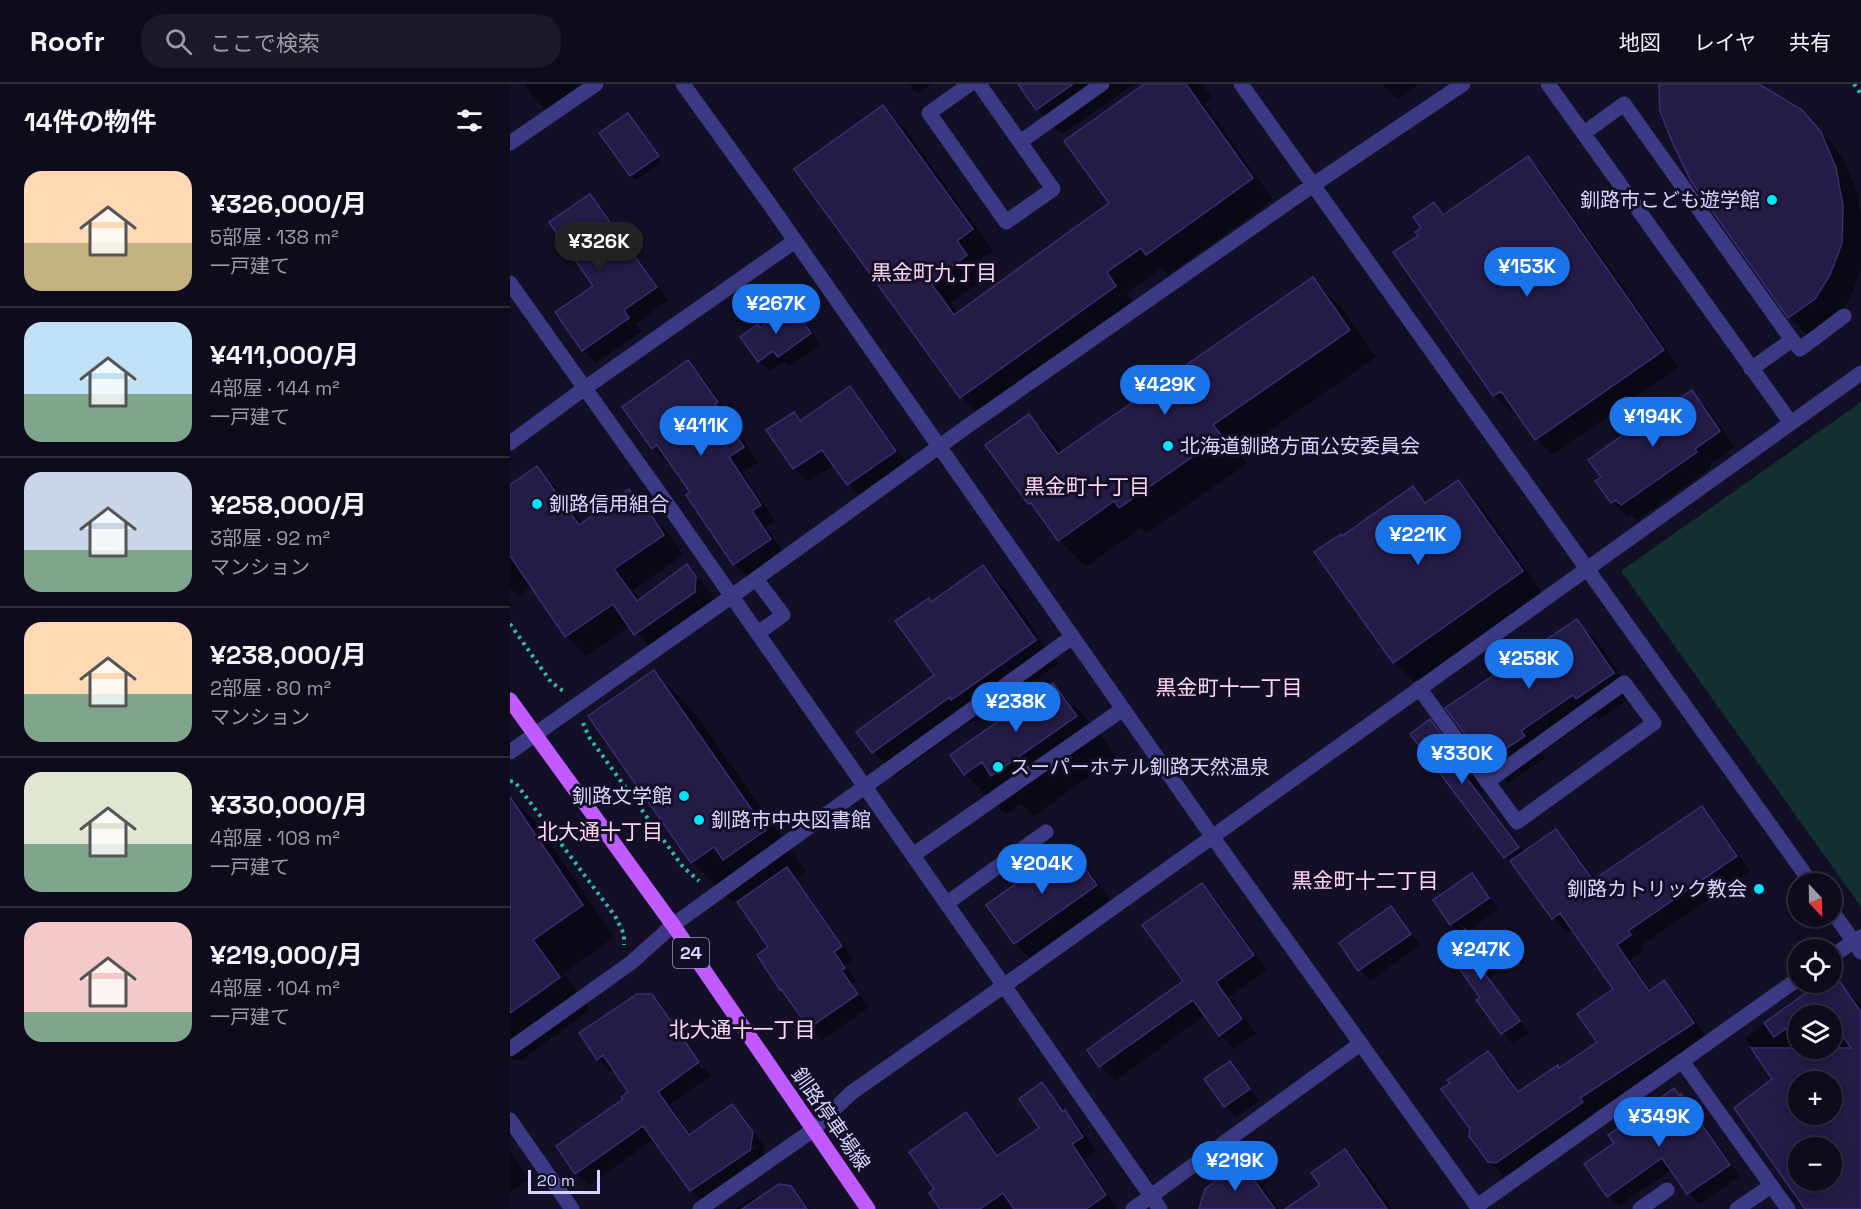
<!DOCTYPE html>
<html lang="ja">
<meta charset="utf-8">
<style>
body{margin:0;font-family:"Space Grotesk","Noto Sans JP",sans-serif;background:#1c1929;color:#f1f3f6;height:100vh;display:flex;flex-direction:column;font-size:22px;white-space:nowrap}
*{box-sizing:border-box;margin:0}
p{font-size:20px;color:#9b9ba3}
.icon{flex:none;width:33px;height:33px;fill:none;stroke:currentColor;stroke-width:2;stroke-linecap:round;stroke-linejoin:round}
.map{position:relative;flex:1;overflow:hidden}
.panel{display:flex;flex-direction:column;background:#0e0b1c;width:510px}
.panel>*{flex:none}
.needle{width:39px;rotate:158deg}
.controls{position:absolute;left:1278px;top:789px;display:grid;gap:12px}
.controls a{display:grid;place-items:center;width:54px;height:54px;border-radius:50%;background:#0e0b1c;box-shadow:0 3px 15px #0003,0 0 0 2px #2e2b3b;font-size:30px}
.scale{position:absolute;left:18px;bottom:15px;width:72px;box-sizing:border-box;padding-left:6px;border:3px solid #d9d4ff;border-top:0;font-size:16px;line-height:21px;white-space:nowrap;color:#d9d4ff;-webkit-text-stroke:4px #130f26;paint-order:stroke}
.price{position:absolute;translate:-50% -51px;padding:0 14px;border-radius:21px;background:#1a73e8;color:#fff;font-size:20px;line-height:39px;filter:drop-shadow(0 2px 3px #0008)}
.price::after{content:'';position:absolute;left:50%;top:36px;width:18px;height:14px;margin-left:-9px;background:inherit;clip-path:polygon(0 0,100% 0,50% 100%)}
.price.active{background:#222;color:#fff}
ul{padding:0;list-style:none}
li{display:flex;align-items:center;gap:18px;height:150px;padding:0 24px}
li+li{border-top:2px solid #2e2b3b}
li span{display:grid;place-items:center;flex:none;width:168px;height:120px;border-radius:18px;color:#555}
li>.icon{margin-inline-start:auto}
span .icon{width:72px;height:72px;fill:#fffc;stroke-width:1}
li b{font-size:26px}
h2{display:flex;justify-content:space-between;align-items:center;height:72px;padding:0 24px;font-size:26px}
header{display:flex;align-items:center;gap:36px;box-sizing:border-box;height:84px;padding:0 30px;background:#0e0b1c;border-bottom:2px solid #2e2b3b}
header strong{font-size:28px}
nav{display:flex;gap:33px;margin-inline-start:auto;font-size:21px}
.search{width:420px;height:54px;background:#1c1929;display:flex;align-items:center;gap:15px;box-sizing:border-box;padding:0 21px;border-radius:24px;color:#9b9ba3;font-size:22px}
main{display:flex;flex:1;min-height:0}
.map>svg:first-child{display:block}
.green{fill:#12302f}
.shadow{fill:#0007;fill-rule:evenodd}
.building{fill:#241b47;stroke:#3b2d73;stroke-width:1.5;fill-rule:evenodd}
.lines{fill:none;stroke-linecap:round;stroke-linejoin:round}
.path{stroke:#2fb8b0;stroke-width:4;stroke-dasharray:3 4.5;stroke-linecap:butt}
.minor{stroke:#3d3a85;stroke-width:15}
.major{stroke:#c25bff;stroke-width:15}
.poi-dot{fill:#00e5ff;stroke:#130f26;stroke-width:2}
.labels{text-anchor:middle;stroke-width:6;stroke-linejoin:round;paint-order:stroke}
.shield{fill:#130f26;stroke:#9e99be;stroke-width:1.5}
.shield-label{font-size:18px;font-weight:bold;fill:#d9d4ff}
.poi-label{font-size:20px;fill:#d9d4ff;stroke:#130f26;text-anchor:start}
.street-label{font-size:20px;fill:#d9d4ff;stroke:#130f26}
.neighbourhood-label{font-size:21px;fill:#ffd6f0;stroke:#130f26}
</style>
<header>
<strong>Roofr</strong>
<div class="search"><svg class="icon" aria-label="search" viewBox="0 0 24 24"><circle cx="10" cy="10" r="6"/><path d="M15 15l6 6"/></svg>ここで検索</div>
<nav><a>地図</a><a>レイヤ</a><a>共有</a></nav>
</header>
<main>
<section class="panel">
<h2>14件の物件<svg class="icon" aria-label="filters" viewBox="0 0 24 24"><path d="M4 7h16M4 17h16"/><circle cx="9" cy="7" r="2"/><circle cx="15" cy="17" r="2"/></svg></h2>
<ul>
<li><span style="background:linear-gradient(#ffd9b3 60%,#c2b280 0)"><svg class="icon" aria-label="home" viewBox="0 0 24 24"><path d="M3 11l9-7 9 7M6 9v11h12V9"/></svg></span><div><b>¥326,000/月</b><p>5部屋 · 138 m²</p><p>一戸建て</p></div></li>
<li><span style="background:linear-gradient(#bfe0f5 60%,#7fa58c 0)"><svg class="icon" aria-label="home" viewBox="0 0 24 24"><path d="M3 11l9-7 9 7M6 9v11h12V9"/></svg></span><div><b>¥411,000/月</b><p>4部屋 · 144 m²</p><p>一戸建て</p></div></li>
<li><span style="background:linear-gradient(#c9d6e8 65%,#7fa58c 0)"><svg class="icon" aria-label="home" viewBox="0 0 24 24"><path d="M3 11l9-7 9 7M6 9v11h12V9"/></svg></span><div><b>¥258,000/月</b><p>3部屋 · 92 m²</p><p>マンション</p></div></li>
<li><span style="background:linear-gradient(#ffd9b3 60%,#7fa58c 0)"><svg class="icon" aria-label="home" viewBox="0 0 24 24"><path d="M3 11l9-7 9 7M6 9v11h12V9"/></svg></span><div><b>¥238,000/月</b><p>2部屋 · 80 m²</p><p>マンション</p></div></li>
<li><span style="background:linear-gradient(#dfe7d0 60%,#7fa58c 0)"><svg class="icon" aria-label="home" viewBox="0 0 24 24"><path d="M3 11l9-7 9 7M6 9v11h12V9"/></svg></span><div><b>¥330,000/月</b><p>4部屋 · 108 m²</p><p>一戸建て</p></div></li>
<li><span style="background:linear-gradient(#f6c9c9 75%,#7fa58c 0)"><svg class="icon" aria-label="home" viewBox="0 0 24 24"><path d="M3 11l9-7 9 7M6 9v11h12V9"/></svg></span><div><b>¥219,000/月</b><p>4部屋 · 104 m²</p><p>一戸建て</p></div></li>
</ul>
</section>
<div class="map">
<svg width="1351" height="1125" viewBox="0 0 1351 1125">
<rect width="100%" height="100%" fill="#130f26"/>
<path class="green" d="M1351 318V823L1111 487Z"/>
<path class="shadow" d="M14 0H97L46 36 23 12Z
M399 0H422L408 10Z
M510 0H624L552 50 527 25Z
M637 0H692L702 13 694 19 763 116 658 191 651 184 616 210 626 224 472 334 451 313 286 86 373 23 394 44 483 167 466 178 477 193 440 219 448 230 601 119Z
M872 0H909L887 15Z
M1151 0H1247L1292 27 1332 72 1347 107 1351 129V186L1341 212 1327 237 1301 255 1280 233 1182 96Z
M122 36 152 78 126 96 91 49Z
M1018 74 1034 90 1169 283 1042 371 1026 355 1005 324 1001 327 984 311 885 169 910 152 924 120 935 132Z
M80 112 93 125 158 216 126 240 131 248 86 279 73 266 47 228 85 202Z
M803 195 830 222 866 273 729 368 737 380 636 449 631 444 576 483 549 456 532 433 519 419V332L546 359 553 369Z
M282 223 292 234 311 261 279 283 274 278 260 287 249 277 251 245Z
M178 278 193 293 222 334 219 336 248 378 233 389 265 437 256 443 275 471 240 495 224 480 182 409 160 378 158 379 143 364Z
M340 304 354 319 399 382 353 415 339 400 324 381 298 398 284 384 283 330 291 338Z
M1182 308 1197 323 1224 363 1199 381 1201 384 1127 436 1122 431 1118 433 1102 418 1156 326Z
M27 384 47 404 73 440 119 407 160 451 173 471 123 506 130 516 177 482 206 515 146 570 121 542 76 572 56 552 22 502 8 512 0 503V403Z
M948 398 969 419 1033 510 906 600 884 578 806 468 832 454 903 404 918 419Z
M473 483 496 506 529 553 444 612V616L530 555 548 580 465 638 463 636 386 691 363 668 348 648 426 592Z
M1066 537 1088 558 1124 611 1089 636 1085 632 1031 669 1035 674 998 699 977 677Z
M144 588 185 629 296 788 287 795 343 875 335 881 346 897 342 899 359 923 312 956 300 943 260 863 227 816 223 819 182 778 80 632Z
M543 601 584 642 606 673 524 732 511 720 496 731 455 690Z
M920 637 936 654 974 706 970 709 1015 768 1046 746 1060 761 1086 796 1192 724 1206 739 1240 787 1131 862 1134 866 1120 876 1142 907 1154 898 1168 913 1197 954 1083 1029 1087 1033 1001 1093 994 1092 979 1077 978 969 993 983 1011 1009 1089 959 1105 905 1063 845 1057 849 1043 834 1006 783 995 773Z
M0 712 25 737 104 853 12 920V923L56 891 80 926 12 976 0 975Z
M559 764 575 780 602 818 521 875 505 859Z
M961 791 972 802 988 826 956 848 966 858 987 888 978 894 1019 949 1003 960 993 949 968 917 972 914 951 850 941 840Z
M692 801 706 815 757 886 719 913 746 950 724 965 710 951 695 931 605 997 591 982 579 967 675 897Z
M881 824 891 835 910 861 860 897 850 886Z
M1314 898 1329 899 1351 921V1125H1297L1226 1024 1264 995 1235 954ZM1288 932H1322V964H1288ZM1288 998H1322V1030H1288ZM1288 1064H1322V1096H1288Z
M142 911 152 922H149L192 985 195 984 153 922 201 992 160 1021 181 1051 222 1022 234 1035 255 1062 252 1078 194 1118 182 1107 247 1063 245 1060 181 1104 144 1055 79 1101 66 1089 121 1009 104 985 100 987 88 975Z
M720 979 730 990 749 1017 726 1033 715 1022Z
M532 1000 569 1042 586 1067 575 1075 608 1125H433L427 1105 456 1030 470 1044 490 1072 531 1044Z
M1170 1012 1182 1023 1230 1092 1189 1120 1178 1109 1162 1085 1109 1122 1098 1112Z
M0 1067 19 1095 0 1108Z
M835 1067 855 1087 882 1125H777L812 1101Z
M731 1080 752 1101 769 1125H694Z
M280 1103 300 1125H225L247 1111 250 1115Z"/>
<path class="building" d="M508 0H563L526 26Z
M634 0H676L743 94 636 171 631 164 597 188 606 202 450 314 284 85 373 21 463 145 447 157 457 171 420 198 444 231 599 119 554 57Z
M1149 0H1249L1292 26 1311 48 1326 84 1333 122 1332 159 1320 191 1305 215 1278 234 1181 97 1163 60 1150 27Z
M118 29 149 72 120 92 89 49Z
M1018 72 1154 266 1025 356 991 307 983 312 883 168 908 152 905 148 911 144 903 133 924 118 933 131Z
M80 110 147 203 114 226 119 234 72 267 45 228 83 202 39 138Z
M803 193 840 246 703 341 712 352 609 424 604 417 548 457 521 419 518 420 475 361 519 330 548 370Z
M282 221 301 249 268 273 263 267 248 278 230 253 248 240 250 244Z
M178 276 208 318 205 320 234 363 219 373 251 421 242 427 261 455 223 481 176 411 180 408 147 361 142 365 112 323Z
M340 302 386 367 337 401 312 366 283 385 256 346 284 328 290 337Z
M1182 306 1210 347 1185 365 1187 368 1111 421 1106 416 1101 419 1085 397 1091 393 1078 376 1154 322 1155 324Z
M27 382 69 441 119 405 138 431 140 429 154 451 104 485 127 517 177 480 186 493 185 508 124 551 103 520 55 553 0 472V401Z
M948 396 1013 487 883 579 804 468 831 450 832 452 903 402 915 419Z
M473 481 526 556 441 616 440 613 362 669 346 648 424 591 385 537 419 514 421 518Z
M1067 535 1104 589 1066 615 1063 611 1011 647 1015 652 976 678 935 624Z
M144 586 256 746 213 776 204 763 181 779 78 632Z
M543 599 567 632 481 692 472 678 454 691 440 671Z
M920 635 959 689 955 692 1009 763 994 774 900 650Z
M0 713 73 821 23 856 50 893 0 929Z
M1192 722 1227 772 1118 847 1121 851 1107 861 1139 907 1154 896 1184 939 1070 1014 1073 1018 986 1079 978 1078 959 1052 960 1045 931 1005 940 999 937 996 978 967 1008 1008 1048 981 1049 984 1087 958 1067 930 1103 905 1050 829 1042 835 1000 777 1046 745 1083 796Z
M559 762 587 801 504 860 476 821Z
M277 783 332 862 324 868 335 884 331 886 348 910 299 944 271 905 270 906 247 871 258 863 227 818Z
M962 789 979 814 940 841 923 816Z
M692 799 744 871 706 898 732 935 709 952 683 916 589 983 577 966 673 897 632 841Z
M881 822 901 850 848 887 829 859Z
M955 845 977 877 969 882 1010 937 991 950 966 916 970 914 933 861Z
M1322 896 1330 898 1351 928V1125H1295L1224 1024 1262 995 1241 964H1341L1322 937V932H1318L1310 921 1295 932H1288V936L1264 953 1254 939 1311 898H1322ZM1288 998H1322V1030H1288ZM1288 1064H1322V1096H1288Z
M127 910H142L189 978 148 1008 179 1051 222 1020 243 1048 240 1066 180 1107 133 1042 65 1090 46 1062 113 1015 111 1013 118 1008 93 971 87 976 69 949Z
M720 977 740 1005 714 1023 694 995Z
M532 998 553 1028 555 1026 573 1053 562 1060 596 1111 576 1125H504L493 1109 470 1125H430L419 1109 424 1105 399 1068 456 1028 487 1072 529 1044 509 1015Z
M1164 1004 1169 1011 1171 1010 1220 1081 1177 1110 1152 1074 1097 1113 1074 1080 1104 1059 1098 1051 1147 1019 1146 1017Z
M835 1065 877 1125H775L810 1101 801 1089Z
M731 1078 765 1125H689L695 1105Z
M269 1100 281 1102 297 1125H232Z"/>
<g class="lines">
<path class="path" d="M1344 0 1351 10
M0 540 41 598 53 607
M73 639 79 653 173 783 189 797
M0 697 5 698 105 832 114 850V861"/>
<path class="minor" d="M173 0 258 118 702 752 969 1125
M460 0 419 29 496 138 543 105 469 0
M731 0 1302 800
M1038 0 1281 339
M1074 49 1114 20 1282 256 1241 285
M510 58 592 0
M0 59 86 0
M0 199 158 421 650 1125
M1282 256 1290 265 1334 232
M0 359 75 304 285 157
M246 495 273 531 248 549
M909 604 1007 738 1144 639 1114 599 977 698
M0 668 222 512 459 341 803 101 953 0
M403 771 613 625
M437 819 536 748
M1322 827 1351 868
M1322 872 1351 853
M0 965 122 878 163 841 562 553
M1172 977 1278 1125
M0 1036 62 1125
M967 1122 1288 895
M190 1125 303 1046 341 1009 495 901 1351 289
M623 1125 850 960
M1130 1125 1157 1106
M1227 1125 1261 1102"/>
<path class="major" d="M0 616 163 841 358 1125"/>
</g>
<g class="poi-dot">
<circle cx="1262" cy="116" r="6"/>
<circle cx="658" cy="362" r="6"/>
<circle cx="27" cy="420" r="6"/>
<circle cx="488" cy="683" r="6"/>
<circle cx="174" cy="712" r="6"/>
<circle cx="189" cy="736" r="6"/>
<circle cx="1249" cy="805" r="6"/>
</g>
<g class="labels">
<rect class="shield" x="163" y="854" width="36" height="30" rx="4.5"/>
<g class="shield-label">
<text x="181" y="875">24</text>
</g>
<g class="poi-label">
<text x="1250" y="123" text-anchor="end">釧路市こども遊学館</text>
<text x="670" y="369">北海道釧路方面公安委員会</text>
<text x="39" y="427">釧路信用組合</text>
<text x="500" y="690">スーパーホテル釧路天然温泉</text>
<text x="162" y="719" text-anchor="end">釧路文学館</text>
<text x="201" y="743">釧路市中央図書館</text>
<text x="1237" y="812" text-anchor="end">釧路カトリック教会</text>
</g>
<g class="street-label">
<text transform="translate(321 1035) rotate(55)" y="7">釧路停車場線</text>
</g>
<g class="neighbourhood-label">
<text x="424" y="196">黒金町九丁目</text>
<text x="577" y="410">黒金町十丁目</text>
<text x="719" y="611">黒金町十一丁目</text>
<text x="90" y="755">北大通十丁目</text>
<text x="855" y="804">黒金町十二丁目</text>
<text x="232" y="953">北大通十一丁目</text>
</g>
</g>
</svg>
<div class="controls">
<a><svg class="needle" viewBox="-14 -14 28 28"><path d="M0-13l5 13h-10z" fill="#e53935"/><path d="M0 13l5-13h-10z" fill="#9b9ba3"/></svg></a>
<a><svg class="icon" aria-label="locate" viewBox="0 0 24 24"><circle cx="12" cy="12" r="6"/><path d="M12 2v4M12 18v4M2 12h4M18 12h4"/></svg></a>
<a><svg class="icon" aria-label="layers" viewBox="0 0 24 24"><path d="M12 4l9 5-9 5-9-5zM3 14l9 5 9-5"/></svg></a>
<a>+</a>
<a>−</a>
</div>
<div class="scale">20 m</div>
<b class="price active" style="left:89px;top:189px">¥326K</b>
<b class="price" style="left:1017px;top:214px">¥153K</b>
<b class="price" style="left:266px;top:251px">¥267K</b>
<b class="price" style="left:655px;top:332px">¥429K</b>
<b class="price" style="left:1143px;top:364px">¥194K</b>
<b class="price" style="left:191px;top:373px">¥411K</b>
<b class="price" style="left:908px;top:482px">¥221K</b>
<b class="price" style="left:1019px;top:606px">¥258K</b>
<b class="price" style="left:506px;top:649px">¥238K</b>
<b class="price" style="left:952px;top:701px">¥330K</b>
<b class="price" style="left:532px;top:811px">¥204K</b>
<b class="price" style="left:971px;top:897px">¥247K</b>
<b class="price" style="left:1149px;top:1064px">¥349K</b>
<b class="price" style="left:725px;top:1108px">¥219K</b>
</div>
</main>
